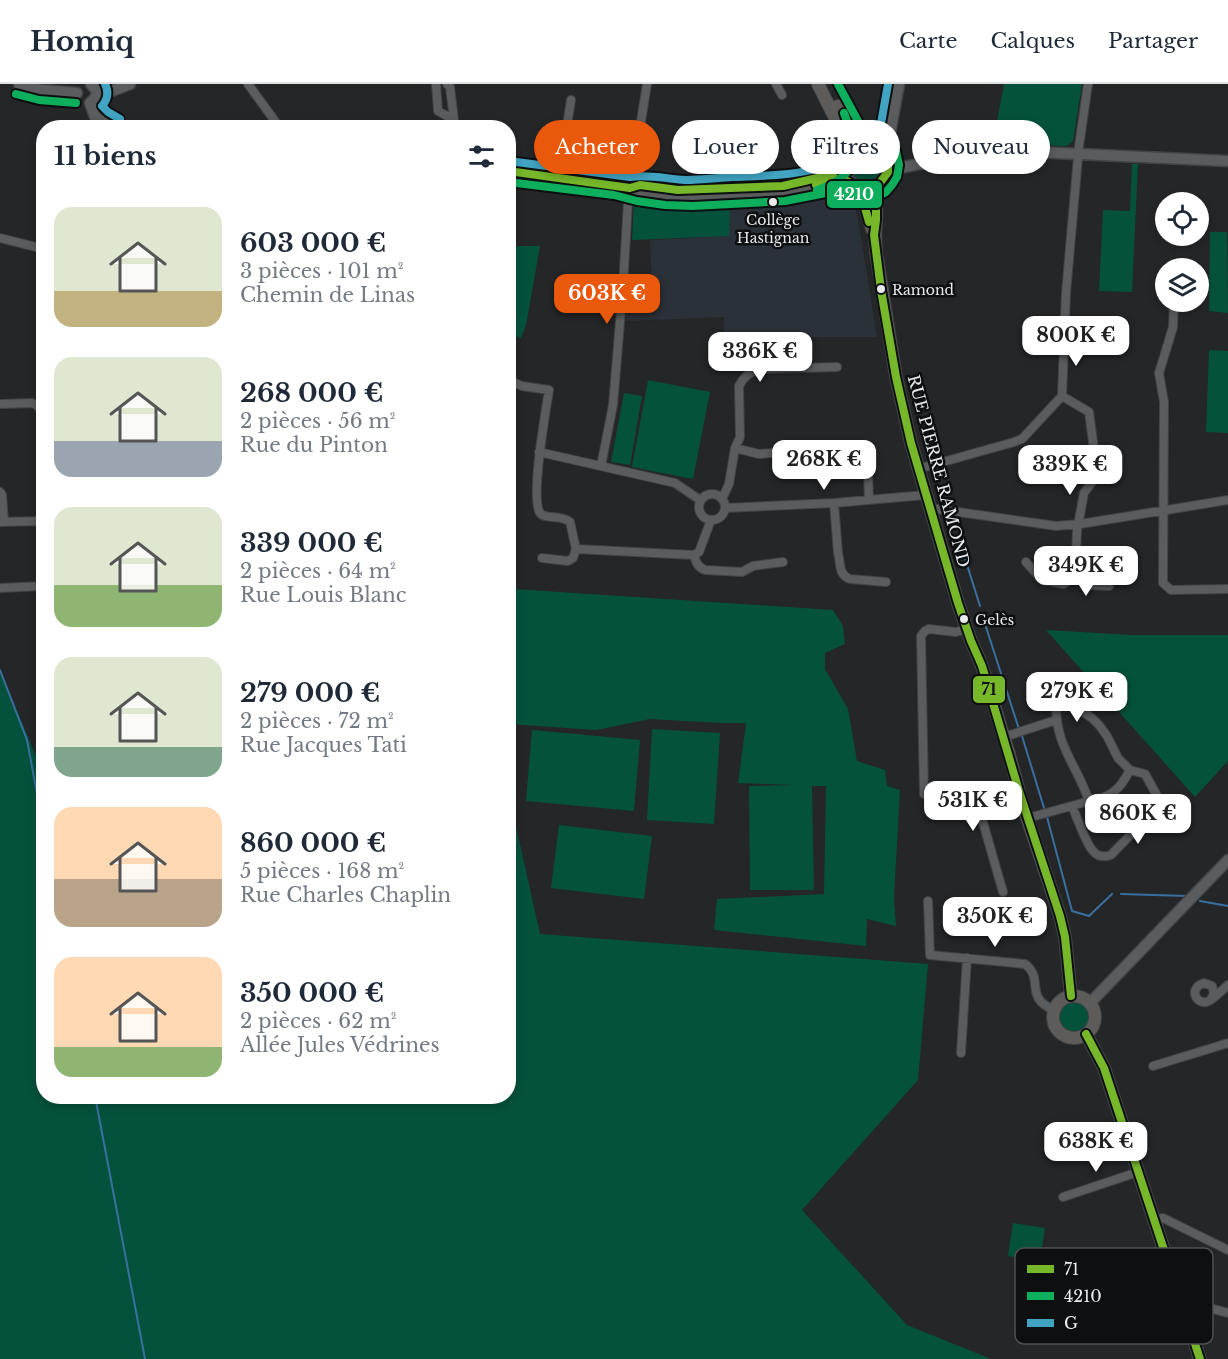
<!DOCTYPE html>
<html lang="fr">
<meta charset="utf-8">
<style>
body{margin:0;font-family:"Libre Baskerville",serif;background:#f2f2f3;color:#1f2937;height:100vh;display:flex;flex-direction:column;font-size:22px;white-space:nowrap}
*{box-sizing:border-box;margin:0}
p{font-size:20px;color:#747a83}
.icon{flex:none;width:33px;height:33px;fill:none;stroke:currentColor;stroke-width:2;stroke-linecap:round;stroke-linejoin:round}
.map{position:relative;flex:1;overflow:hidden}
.drawer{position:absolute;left:36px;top:36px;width:480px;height:984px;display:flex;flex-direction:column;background:#fff;border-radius:24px;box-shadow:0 3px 9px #0003}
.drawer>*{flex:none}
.hud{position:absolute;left:534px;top:36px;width:570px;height:54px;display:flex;gap:12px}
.buttons{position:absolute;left:1155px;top:108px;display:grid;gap:12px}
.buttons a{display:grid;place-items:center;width:54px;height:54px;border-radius:50%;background:#fff;box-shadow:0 3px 9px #0003;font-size:30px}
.price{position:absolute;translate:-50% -51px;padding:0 14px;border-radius:12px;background:#fff;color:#222;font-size:20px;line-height:39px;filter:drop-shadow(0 2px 3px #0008)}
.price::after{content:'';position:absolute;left:50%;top:36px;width:18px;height:14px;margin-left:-9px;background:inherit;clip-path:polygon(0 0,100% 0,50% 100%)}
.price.selected{background:#ea580c;color:#fff}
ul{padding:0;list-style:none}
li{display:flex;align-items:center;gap:18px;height:150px;padding:0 18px}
li span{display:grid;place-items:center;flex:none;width:168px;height:120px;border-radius:18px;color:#555}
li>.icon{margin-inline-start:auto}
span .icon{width:72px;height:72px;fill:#fffc;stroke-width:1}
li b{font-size:26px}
h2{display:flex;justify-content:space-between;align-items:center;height:72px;padding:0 18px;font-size:26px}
.pill{padding:0 21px;border-radius:27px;background:#fff;box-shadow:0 3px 9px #0003;font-size:21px;line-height:54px}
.pill.selected{background:#ea580c;color:#fff}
header{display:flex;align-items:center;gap:36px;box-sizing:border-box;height:84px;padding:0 30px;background:#fff;border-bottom:2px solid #e0e1e3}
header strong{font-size:28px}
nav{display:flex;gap:33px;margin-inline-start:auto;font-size:21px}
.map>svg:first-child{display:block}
.built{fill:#2b3138}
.green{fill:#05523c}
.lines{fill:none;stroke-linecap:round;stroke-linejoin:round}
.stream{stroke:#3970a0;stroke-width:2}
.street-casing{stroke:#424345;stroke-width:10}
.secondary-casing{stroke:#424345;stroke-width:13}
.primary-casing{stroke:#424345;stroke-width:14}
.street{stroke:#5a5c5e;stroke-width:8}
.secondary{stroke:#5a5c5e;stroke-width:10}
.primary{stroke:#5d5c5b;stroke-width:12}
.bus-1-casing{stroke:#0d0f10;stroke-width:12}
.bus-2-casing{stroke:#0d0f10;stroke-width:12}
.bus-3-casing{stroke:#0d0f10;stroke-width:12}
.bus-1{stroke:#76b82a;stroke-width:8}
.bus-2{stroke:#0daf5c;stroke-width:8}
.bus-3{stroke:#40a4c2;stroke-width:8}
.bus-dot{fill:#e8eaed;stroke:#0d0f10;stroke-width:2}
.labels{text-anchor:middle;stroke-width:5;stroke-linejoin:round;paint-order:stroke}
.bus-label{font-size:14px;fill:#e8eaed;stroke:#0d0f10;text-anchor:start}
.street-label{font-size:16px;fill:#e8eaed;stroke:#0d0f10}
.key{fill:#0d0f10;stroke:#4f5152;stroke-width:1.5}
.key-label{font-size:16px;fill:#e8eaed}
.line-badge{stroke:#0d0f10;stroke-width:2}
.badge-label{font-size:16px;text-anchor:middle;font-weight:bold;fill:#fff}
.pale-badge-label{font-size:16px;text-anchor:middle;font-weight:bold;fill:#111}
</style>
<header>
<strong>Homiq</strong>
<nav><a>Carte</a><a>Calques</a><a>Partager</a></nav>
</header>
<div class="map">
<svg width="1228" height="1275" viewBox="0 0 1228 1275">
<rect width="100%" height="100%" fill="#242628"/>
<path class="built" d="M839 102 852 109 859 140 877 253H753L731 271 723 276 724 233 626 237 628 205 652 203 650 156 728 152 730 118 774 116 780 112Z"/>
<path class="green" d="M1004 0H1082L1073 57 1067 62 993 59Z
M850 81a16 16 0 1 1 32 0a16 16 0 1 1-32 0Z
M1132 80H1138L1132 208 1099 207 1103 126 1130 127Z
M640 112 657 118H730L729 152 632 156 634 118Z
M1210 148H1227L1228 229 1209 227Z
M509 162H540L526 241 521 254 509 249Z
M1209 266 1228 267V349L1206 348Z
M648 296 710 308 693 395 632 383Z
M624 309 642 312 630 381 611 378Z
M514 505 833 526 843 542 845 560 825 569V585L848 625 857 677 885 686 887 702 900 706 894 814 896 842 867 835 866 862 714 846 717 815 824 810 826 702H812L814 806H750L749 702 794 701 738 699 746 639H721L650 635 596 646 509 640 508 519Z
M1046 546 1131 551H1228V677L1195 713Z
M0 586 43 689 44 1012H508L509 711 540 850 928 880 918 996 802 1126 907 1241 991 1275H0Z
M652 645 720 649 714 740 647 736Z
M532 646 640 656 634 727 526 717Z
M559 741 652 752 644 815 551 804Z
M1058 933a16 16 0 1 1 32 0a16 16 0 1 1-32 0Z
M1013 1139 1045 1144 1040 1177 1008 1172Z"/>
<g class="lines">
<path class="stream" d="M963 468 980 522
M985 540 1019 645
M0 586 27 656 44 747
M1022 652 1044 724
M1047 733 1072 827 1089 832 1112 810
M1121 810 1187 812
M1200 817 1228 822
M95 1012 145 1275"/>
<defs>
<path id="street" d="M248 0 280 44
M436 0 438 27 454 36 455 44
M447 0 450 3 454 36
M776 0 782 11
M559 93 571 16
M0 154 44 165
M1174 218 1173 243 1159 289 1164 318 1163 499 1171 506 1228 505
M42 288 44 255
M508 296 522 302 549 306C546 326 530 414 540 429 545 436 560 430 570 438L576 465 694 471
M0 320 32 319C44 323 41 332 44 342
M735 364 740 353 739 302C744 292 750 288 760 285L837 283
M539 368 675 399 700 416
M601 382 613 321 623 202 628 118 647 0
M918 385 1014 358 1022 355 1062 312 1066 209 1079 62 1088 0
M0 408 2 411 4 438
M699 423a13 13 0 1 1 26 0a13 13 0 1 1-26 0Z
M722 415 729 400 735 364 759 370 867 362 869 416
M834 419 838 469C841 479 838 491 850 495L886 498
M725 424 834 419 925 411
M930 426 937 425 1056 442 1080 440 1228 416
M711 436 699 468 694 471C696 479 698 483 705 486L742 488 753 482 783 478
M0 438 44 437
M542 474 568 477 573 474 576 465
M1026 478 1042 496 1064 500 1075 490 1077 447 1084 409 1092 398 1097 388 1089 328 1062 312
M1075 490 1089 501 1109 502
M0 504 44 502
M967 545 956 548 929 545 925 547 921 552 924 710 968 711 974 715 978 721 1003 808
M1004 653 1056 636
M1072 722C1077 733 1086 760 1093 767 1098 773 1105 773 1111 771L1159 721 1160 717 1145 690 1130 686
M1028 734 1104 713C1117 708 1123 699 1130 686L1118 674 1107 652 1099 641 1092 634 1070 619 1066 618 1056 622C1056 663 1077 681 1089 717
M928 817 930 871 1025 880C1045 895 1023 913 1054 926
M1211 915 1214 909 1212 902 1204 899C1187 904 1197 923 1209 917 1215 914 1223 905 1228 901
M961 969 967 874
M1153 982 1228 959
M1063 1113 1138 1088
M1154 1136 1163 1134 1228 1166
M1184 1225C1199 1220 1213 1225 1228 1229"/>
<path id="secondary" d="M19 0 41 6 77 9
M91 0 97 7 96 13
M90 19 96 13 130 0
M90 19 95 33 115 44
M876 60 889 51
M886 71 899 0
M508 87 616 101 630 104 639 107 665 111 692 112 784 107 812 102 837 95 849 97
M888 88 904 83 992 66 1228 77
M821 94 834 88 843 76
M1090 919 1228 776"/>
<path id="primary" d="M818 0 836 36 845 71
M838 22C848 43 849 48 870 58
M843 81a23 23 0 1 1 46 0a23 23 0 1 1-46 0Z
M879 100C874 113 877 124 876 138 875 148 875 157 876 168L896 293 911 359 958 519 971 557 982 582 1009 670 1019 707
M854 101 862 112 872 145
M1016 701 1060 832 1065 853 1071 912
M1053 933a21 21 0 1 1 42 0a21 21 0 1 1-42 0Z
M1086 950 1104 984 1200 1275"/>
</defs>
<use href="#street" class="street-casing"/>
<use href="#secondary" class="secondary-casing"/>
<use href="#primary" class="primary-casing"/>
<use href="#street" class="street"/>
<use href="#secondary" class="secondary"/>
<use href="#primary" class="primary"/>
<defs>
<path id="bus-1" d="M508 87 630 104 640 101 678 106 783 102 830 91 838 84 850 65 856 60 863 58H870L881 64 888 75V88L879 100 876 107V136L874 151 881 206 896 293 911 359 958 519 971 557 982 582 1019 707 1060 832 1065 853 1071 912
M816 101C822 99 829 96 835 95 859 93 864 120 869 138
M1086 950 1104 984 1200 1275"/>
<path id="bus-2" d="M16 10 39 16 76 19
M508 98 614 111 637 117 665 121 693 122 785 117 841 106 861 113 869 114 877 113 886 108 892 101 897 93 899 81 896 67 889 57 866 45 859 39 838 0
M817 106C862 91 859 68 844 29"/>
<path id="bus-3" d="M105 0C109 8 108 15 102 22L108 28 120 35
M509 77 630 93C648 90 667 95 685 96 701 96 716 94 732 93 760 92 788 92 815 85 842 78 838 41 874 49L880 45 888 0"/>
</defs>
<use href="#bus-1" class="bus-1-casing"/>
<use href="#bus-2" class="bus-2-casing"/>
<use href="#bus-3" class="bus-3-casing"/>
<use href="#bus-1" class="bus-1"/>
<use href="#bus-2" class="bus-2"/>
<use href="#bus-3" class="bus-3"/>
</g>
<g class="bus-dot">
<circle cx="773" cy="118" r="5"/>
<circle cx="881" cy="205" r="5"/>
<circle cx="964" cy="535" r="5"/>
</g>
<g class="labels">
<g class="bus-label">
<text x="773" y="141" text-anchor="middle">Collège<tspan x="773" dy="18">Hastignan</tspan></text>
<text x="892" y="211">Ramond</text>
<text x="975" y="541">Gelès</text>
</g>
<g class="street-label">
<text transform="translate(939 387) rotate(75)" y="6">RUE PIERRE RAMOND</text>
</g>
</g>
<rect x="1015" y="1164" width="198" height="96" rx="9" class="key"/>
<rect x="1027" y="1181" width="27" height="8" fill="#76b82a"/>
<rect x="1027" y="1208" width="27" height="8" fill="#0daf5c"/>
<rect x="1027" y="1235" width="27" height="8" fill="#40a4c2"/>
<g class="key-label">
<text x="1064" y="1191">71</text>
<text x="1064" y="1218">4210</text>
<text x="1064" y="1245">G</text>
</g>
<g class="line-badge">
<rect x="826" y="96" width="57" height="29" rx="6" fill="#0daf5c"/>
<rect x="972" y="591" width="34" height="29" rx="6" fill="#76b82a"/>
</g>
<g class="badge-label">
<text x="854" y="116">4210</text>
</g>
<g class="pale-badge-label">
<text x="989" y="611">71</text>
</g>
</svg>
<div class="buttons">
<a><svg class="icon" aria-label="locate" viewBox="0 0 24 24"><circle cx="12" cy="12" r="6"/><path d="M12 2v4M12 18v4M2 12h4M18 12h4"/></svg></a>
<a><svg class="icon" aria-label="layers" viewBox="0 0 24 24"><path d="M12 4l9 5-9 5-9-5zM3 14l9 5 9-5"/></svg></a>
</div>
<b class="price selected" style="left:607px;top:241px">603K €</b>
<b class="price" style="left:1076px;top:283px">800K €</b>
<b class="price" style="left:760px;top:299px">336K €</b>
<b class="price" style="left:824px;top:407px">268K €</b>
<b class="price" style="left:1070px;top:412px">339K €</b>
<b class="price" style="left:1086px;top:513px">349K €</b>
<b class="price" style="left:1077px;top:639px">279K €</b>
<b class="price" style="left:973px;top:748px">531K €</b>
<b class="price" style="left:1138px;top:761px">860K €</b>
<b class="price" style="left:995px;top:864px">350K €</b>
<b class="price" style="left:1096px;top:1089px">638K €</b>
<div class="hud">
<a class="pill selected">Acheter</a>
<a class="pill">Louer</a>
<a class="pill">Filtres</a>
<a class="pill">Nouveau</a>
</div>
<section class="drawer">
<h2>11 biens<svg class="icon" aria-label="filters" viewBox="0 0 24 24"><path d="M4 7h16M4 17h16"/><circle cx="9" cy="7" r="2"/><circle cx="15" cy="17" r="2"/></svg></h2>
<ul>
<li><span style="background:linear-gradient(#dfe7d0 70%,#c2b280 0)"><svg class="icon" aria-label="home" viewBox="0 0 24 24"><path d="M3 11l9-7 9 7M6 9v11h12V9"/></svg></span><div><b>603 000 €</b><p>3 pièces · 101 m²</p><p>Chemin de Linas</p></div></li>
<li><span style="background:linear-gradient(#dfe7d0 70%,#9aa5b1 0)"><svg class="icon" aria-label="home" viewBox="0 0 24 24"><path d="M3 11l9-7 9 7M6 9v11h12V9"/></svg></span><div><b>268 000 €</b><p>2 pièces · 56 m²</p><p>Rue du Pinton</p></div></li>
<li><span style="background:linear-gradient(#dfe7d0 65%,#8fb573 0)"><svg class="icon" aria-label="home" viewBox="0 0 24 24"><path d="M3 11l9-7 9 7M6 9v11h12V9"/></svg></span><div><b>339 000 €</b><p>2 pièces · 64 m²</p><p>Rue Louis Blanc</p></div></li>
<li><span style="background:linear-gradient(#dfe7d0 75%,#7fa58c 0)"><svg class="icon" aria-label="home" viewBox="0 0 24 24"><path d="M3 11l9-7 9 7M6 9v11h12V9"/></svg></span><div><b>279 000 €</b><p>2 pièces · 72 m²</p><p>Rue Jacques Tati</p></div></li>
<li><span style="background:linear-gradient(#ffd9b3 60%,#b9a48a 0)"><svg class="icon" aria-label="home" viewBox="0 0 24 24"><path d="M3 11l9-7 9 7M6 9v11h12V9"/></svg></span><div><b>860 000 €</b><p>5 pièces · 168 m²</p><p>Rue Charles Chaplin</p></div></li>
<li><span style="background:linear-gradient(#ffd9b3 75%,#8fb573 0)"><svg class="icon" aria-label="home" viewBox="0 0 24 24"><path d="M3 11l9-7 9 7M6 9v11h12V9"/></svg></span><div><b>350 000 €</b><p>2 pièces · 62 m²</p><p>Allée Jules Védrines</p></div></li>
</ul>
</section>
</div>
